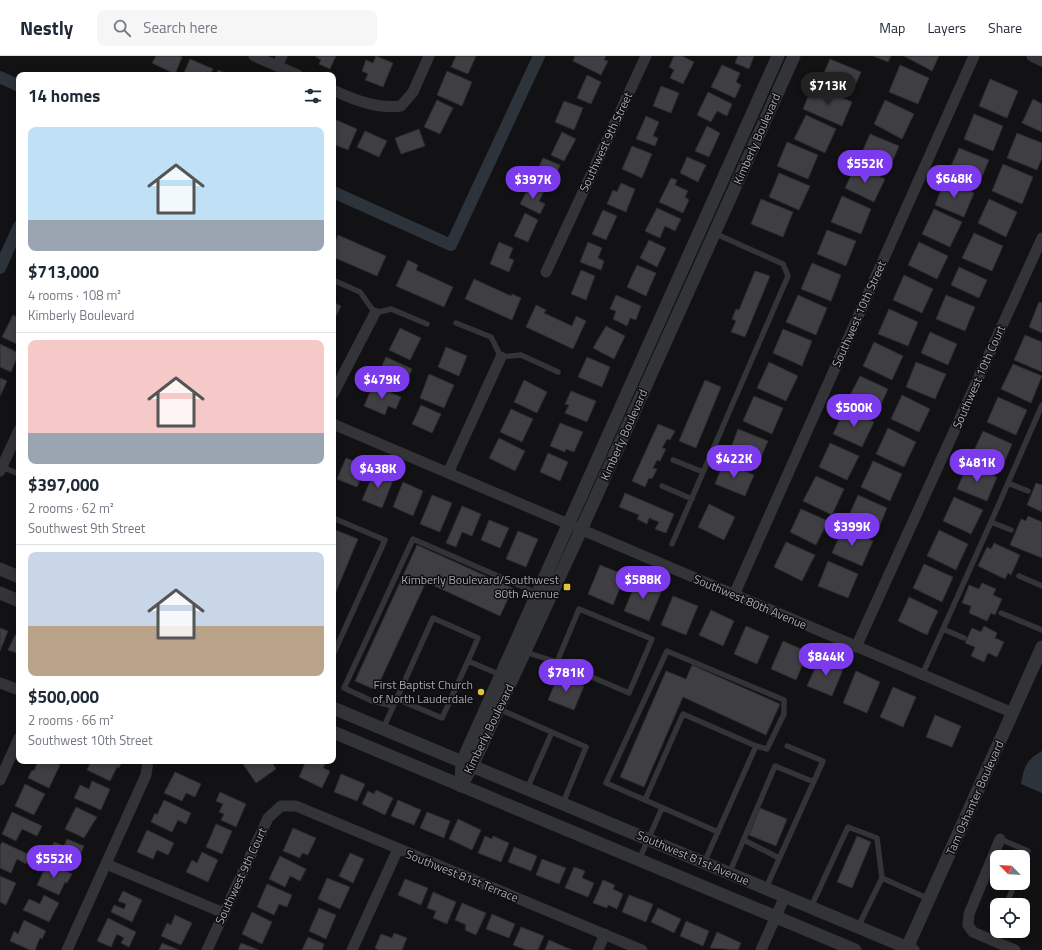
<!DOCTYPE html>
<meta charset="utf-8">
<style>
body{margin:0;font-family:"Titillium Web",sans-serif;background:#f6f6f7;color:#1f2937;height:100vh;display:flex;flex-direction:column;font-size:15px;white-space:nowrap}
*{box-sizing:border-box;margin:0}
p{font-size:13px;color:#747a83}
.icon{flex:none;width:22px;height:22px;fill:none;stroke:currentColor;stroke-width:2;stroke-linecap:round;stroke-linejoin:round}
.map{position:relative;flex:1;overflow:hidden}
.side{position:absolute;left:16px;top:16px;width:320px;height:692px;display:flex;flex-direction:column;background:#fff;border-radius:8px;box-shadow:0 2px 10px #0003}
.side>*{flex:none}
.needle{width:26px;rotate:294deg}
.tools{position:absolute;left:990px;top:794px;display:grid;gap:8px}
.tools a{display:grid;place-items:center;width:40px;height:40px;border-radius:8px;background:#fff;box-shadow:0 2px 10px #0003;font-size:20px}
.price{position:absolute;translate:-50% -34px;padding:0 9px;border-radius:14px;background:#7c3aed;color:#fff;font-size:13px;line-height:26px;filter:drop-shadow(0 1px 2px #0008)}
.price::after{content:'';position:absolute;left:50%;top:24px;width:12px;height:9px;margin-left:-6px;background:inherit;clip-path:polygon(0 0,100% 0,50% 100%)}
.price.on{background:#222;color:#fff}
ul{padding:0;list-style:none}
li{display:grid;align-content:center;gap:8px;height:212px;padding:0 12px}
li+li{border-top:1px solid #e0e1e3}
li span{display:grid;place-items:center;height:124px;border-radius:8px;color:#555}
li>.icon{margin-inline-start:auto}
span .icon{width:72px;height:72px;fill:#fffc;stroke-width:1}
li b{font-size:17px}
h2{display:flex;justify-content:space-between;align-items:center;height:48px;padding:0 12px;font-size:17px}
header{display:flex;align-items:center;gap:24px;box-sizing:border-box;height:56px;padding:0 20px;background:#fff;border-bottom:1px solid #e0e1e3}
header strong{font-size:19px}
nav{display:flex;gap:22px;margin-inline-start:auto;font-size:14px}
.search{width:280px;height:36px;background:#f6f6f7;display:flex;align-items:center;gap:10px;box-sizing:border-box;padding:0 14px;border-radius:8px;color:#747a83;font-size:15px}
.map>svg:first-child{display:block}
.water{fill:#2c333b}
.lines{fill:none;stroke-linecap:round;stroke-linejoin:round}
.canal{stroke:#2c333b;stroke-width:12}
.building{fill:#3f3f43;stroke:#2d2c2f}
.service{stroke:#333438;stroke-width:5.5}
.minor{stroke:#333438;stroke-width:11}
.tertiary{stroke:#333438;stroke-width:13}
.poi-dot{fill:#e4c13a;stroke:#0d0d0e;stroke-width:1.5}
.labels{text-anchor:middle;stroke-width:3;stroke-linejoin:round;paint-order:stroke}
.street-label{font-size:12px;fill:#a5a7b3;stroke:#0d0d0e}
.poi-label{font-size:12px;fill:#a5a7b3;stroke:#0d0d0e;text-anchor:end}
</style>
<header>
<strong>Nestly</strong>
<div class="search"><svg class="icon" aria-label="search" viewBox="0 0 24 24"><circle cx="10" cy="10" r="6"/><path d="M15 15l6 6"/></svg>Search here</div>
<nav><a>Map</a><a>Layers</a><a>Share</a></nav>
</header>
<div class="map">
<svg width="1042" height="894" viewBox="0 0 1042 894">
<rect width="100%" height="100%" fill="#121214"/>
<path class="water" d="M1042 695V737L1021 728C1024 711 1026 704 1042 695Z"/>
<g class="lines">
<path class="canal" d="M0 21 19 30
M333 136 451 189 539 0
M0 212 19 170"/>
</g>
<path class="building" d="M156 0H180L182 1 175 18 152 7Z
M315 0H336L330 13 319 8 321 4Z
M376 0 393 7 383 31 365 24 368 18 362 15 366 4 373 7Z
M456 0H476L468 18 451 11Z
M575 0H606L604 4 608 5 601 19 573 5Z
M674 0H682L694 6 683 28 670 22 674 14 669 11Z
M738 0H754L749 13 735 7Z
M873 0H891L888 6Z
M904 0H939L932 15Z
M190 3 213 13 210 19H183Z
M830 3 861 16 851 39 820 26Z
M722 9 740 17 736 26 741 29 735 42 711 31Z
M900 9 929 22 918 48 889 36Z
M218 14 230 19H216Z
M447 15 472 26 462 50 437 39Z
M587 19 601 26 591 48 577 42Z
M990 23 1018 35 1007 62 979 50Z
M813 29 852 46 842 70 803 53Z
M661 30 679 37 671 57 653 50Z
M708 36 732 48 727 60 717 55 711 66 697 59Z
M1033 43 1042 48V76L1022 67Z
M437 44 453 52 440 78 424 71Z
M885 44 914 58 902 83 874 68Z
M564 45 583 52 574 74 555 66Z
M974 58 1003 70 993 95 964 83Z
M806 59 836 73 825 97 794 83Z
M646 60 659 66 653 80 658 82 655 90 636 83Z
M334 63 357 73 348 94 333 88Z
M707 70 720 77 709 101 695 95Z
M419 73 425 90 401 98 395 82Z
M365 75 387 85 379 101 357 91Z
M562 76 576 83 564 105 551 99Z
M1017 77 1042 87V102L1037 114 1007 102Z
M870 78 899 90 888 115 859 103Z
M787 86 818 99 808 123 777 110Z
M632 90 652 98 642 122 622 113Z
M959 92 989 104 978 130 948 117Z
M687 101 706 109 698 126 680 117Z
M543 102 560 109 551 132 522 120 526 110 537 115Z
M1003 108 1033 121 1022 148 992 135Z
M856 109 885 123 874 146 845 132Z
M779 117 810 130 799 154 769 141Z
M671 122 677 124 675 129 688 135 685 141 689 144 683 157 659 146Z
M945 124 974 137 964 161 935 149Z
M621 127 635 133 626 156 607 148 613 134 617 136Z
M530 129 544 135 539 145 545 148 540 158 520 148Z
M842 140 871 153 861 178 831 166Z
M761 143 793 156 783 181 751 168Z
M989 143 1017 156 1006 181 978 167Z
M657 152 681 163 675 175 665 170 660 182 645 175Z
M934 153 962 166 950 191 922 178Z
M603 154 617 160 606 184 592 178Z
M525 157 538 164 528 186 514 180Z
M827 174 856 185 846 210 817 198Z
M974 177 1003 190 992 215 962 202Z
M338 179 386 200 377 220 333 201V191Z
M649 184 666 192 657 211 640 202Z
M499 186 513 192 509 202 514 204 509 216 490 208Z
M588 186 602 192 598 202 604 205 601 214 580 206Z
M919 186 948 200 937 223 908 209Z
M408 204 418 209 416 214 453 231 444 251 396 230Z
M812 207 841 219 831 245 801 233Z
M637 209 656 217 646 240 627 231Z
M959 211 987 224 979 242 951 229Z
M581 214 595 220 586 244 571 238Z
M755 215 770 220 745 281 731 276 736 265 732 263 736 253 739 254Z
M904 219 933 233 922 257 893 244Z
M474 223 511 240 512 238 521 242 512 264 465 243Z
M616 239 641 250 636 264 630 262 627 270 613 263 616 255 610 253Z
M798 239 827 252 816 279 786 266Z
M946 239 975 251 965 275 936 263Z
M333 246 341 250 333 266Z
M1039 246 1042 247V277L1029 271Z
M536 249 546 254 544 257 572 270 576 260 586 265 573 293 526 271Z
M889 253 918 266 908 290 878 278Z
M13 259 19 262V289L2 281Z
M606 270 625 280 614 303 593 292Z
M400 272 421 282 410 304 389 294Z
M783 273 812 285 802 310 773 297Z
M930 276 957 288 948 309 921 297Z
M1025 279 1042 286V316L1014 304Z
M874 286 903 300 892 324 863 310Z
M0 288 19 297 11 316 0 311Z
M446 291 467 300 459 320 438 311Z
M386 301 412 313 402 335 376 323Z
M587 301 610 311 602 331 578 321Z
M769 306 798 320 786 345 757 332Z
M916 306 946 318 935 343 906 331Z
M1013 308 1042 320 1031 347 1001 333Z
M429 318 454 329 444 352 420 342Z
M860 320 888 333 877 357 848 343Z
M0 322 7 325 0 340Z
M524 324 547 336 537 357 514 346Z
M705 324 721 331 696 392 679 385Z
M373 329 401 341 396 353 388 350 385 359 364 350Z
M571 335 596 345 587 366 565 357 569 349 565 348Z
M902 339 930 353 919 376 891 363Z
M754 340 783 352 772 378 743 365Z
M998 341 1027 354 1016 379 987 366Z
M421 349 441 358 432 377 412 368Z
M511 353 533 363 522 386 500 376Z
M845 353 874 366 862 391 833 378Z
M560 367 583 376 574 396 566 393 565 396 550 390Z
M658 368 675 375 670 384 667 383 662 392 666 393 660 405 657 404 653 412 657 413 652 423 649 422 645 431 632 425Z
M888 372 916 386 904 411 876 398Z
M738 373 768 385 758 408 729 397Z
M983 375 1012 388 1002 412 972 399Z
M499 382 525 395 515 415 489 402Z
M830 387 859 400 847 424 819 411Z
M548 397 568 406 560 425 540 416Z
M346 402 354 405 353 407 365 412 357 431 337 423Z
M873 405 902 418 890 445 861 431Z
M724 406 754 419 745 440 715 428Z
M968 408 997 421 987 445 957 433Z
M375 414 394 422 382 452 362 444Z
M816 420 844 433 832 459 803 445Z
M403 426 423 435 413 460 393 451Z
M1036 427 1042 429V456L1027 449Z
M625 437 674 458 666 477 655 473 659 466 649 462 647 468 637 463 639 459 619 451Z
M432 439 452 447 440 476 420 468Z
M858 439 887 452 877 476 847 464Z
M954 441 983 454 971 478 943 465Z
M709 448 735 461 724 484 698 471Z
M462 450 481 458 472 480 462 476 456 491 446 487Z
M801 453 828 465 816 489 790 476Z
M1028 460 1042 466V502L1010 489 1021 463 1026 465Z
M489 464 509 472 500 492 481 484Z
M843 472 873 485 862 510 832 497Z
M333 473 358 483 333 543Z
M939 474 968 488 956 514 927 500Z
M518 475 538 483 526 511 506 503Z
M786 486 815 499 802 525 774 511Z
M994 487 1020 499 1011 519 1008 517 1005 523 978 510 987 491 991 493Z
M417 489 513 532 500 560 426 526 376 634 355 625Z
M828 505 858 518 848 542 818 530Z
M924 508 953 521 942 546 913 532Z
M600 509 625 519 613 549 588 538Z
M637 524 662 534 649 565 624 555Z
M982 527 996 533 993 539 1002 543 995 559 991 557 987 565 969 557 971 550 962 547 969 529 979 533Z
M673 540 698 550 686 579 661 569Z
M909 541 938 555 927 579 898 565Z
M711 554 734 565 723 590 699 579Z
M746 570 769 580 757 608 734 598Z
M984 570 997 577 995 582 1004 586 997 601 988 597 984 606 971 600 975 591 965 587 972 572 981 576Z
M0 572 8 575 0 595Z
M15 579 19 581V606L16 605 19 598 8 594Z
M783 585 808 596 796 624 771 613Z
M820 601 844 611 832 640 807 630Z
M692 609 780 648 766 679 683 641 644 731 620 721 666 615 686 623Z
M856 615 880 626 867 657 843 647Z
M558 620 584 630 574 654 548 644Z
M893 631 916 641 903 671 880 661Z
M935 659 961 670 952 691 926 681Z
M38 705H51L60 709 49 732 28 722 32 714 34 715Z
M91 705H122L119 712 117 711 110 725 87 714Z
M241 705H271L276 713 256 727Z
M306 705 312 708 313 705H319L325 708 323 712 330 715 322 732 299 721Z
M175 716 201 728 195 741 186 737 182 745 164 737Z
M341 718 365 728 357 745 334 736Z
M92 725 110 733 101 754 74 742 80 729 89 733Z
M25 728 45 738 34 759 15 750Z
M376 734 393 742 385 759 362 748 368 735 374 738Z
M220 736 246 748 236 771 221 764 224 758 219 756 223 748 216 745Z
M164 744 191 757 186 768 178 764 172 776 151 766 155 757 157 759Z
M398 744 421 754 414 769 391 760Z
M76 751 97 761 84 782 65 773Z
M760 752 787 763 776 790 749 779Z
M12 756 42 770 37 780 22 773 16 785 2 778Z
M427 756 450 765 444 782 420 772Z
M458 763 481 774 472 794 449 783Z
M216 768 232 775 222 798 206 791Z
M293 772 316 782 308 799 302 797 300 802 283 795Z
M147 774 174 787 168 799 157 794 153 803 137 796Z
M485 780 492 783 493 780 509 787 501 806 478 797Z
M857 780 871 786 852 832 837 826Z
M67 783 84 790 75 811 48 800 54 786 64 790Z
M2 786 30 799 26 808 17 803 11 817 0 812V790Z
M514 791 537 800 531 815 508 806Z
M202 796 218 804 208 826 186 816 192 804 197 807Z
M350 797 364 803 353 827 339 820Z
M280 800 306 813 300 825 290 820 285 831 269 823Z
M542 803 566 812 559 828 536 819Z
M48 806 72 818 67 827 65 826 59 839 37 829Z
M574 811 585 815 582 822 594 827 588 841 565 832Z
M0 820 16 827 6 849 0 846Z
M327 822 350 831 340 853 318 843Z
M405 823 428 832 421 849 398 839Z
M603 824 615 829 613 833 623 838 617 853 608 849 607 852 593 847Z
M267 828 292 839 287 851 279 848 274 859 257 851Z
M123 835 142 844 132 866 111 856 114 849 124 853 126 848 118 845Z
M433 836 456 846 447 868 433 862 436 855 427 852Z
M44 839 59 847 49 866 23 854 29 843 40 848Z
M629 839 653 848 646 866 622 856Z
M462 847 486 857 476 879 465 874 466 869 455 864Z
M319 852 336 859 326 883 309 875Z
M658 852 681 863 674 877 651 866Z
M252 856 272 866 262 888 242 878Z
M492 858 515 868 509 882 486 873Z
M175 859 192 867 181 889 161 880 167 867 171 869Z
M108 862 136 876 129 891 121 887 124 882 117 878 111 891 97 885Z
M24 864 46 875 42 883 40 882 35 894H30L10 885 14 875 18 878Z
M686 865 709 875 703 890 680 880Z
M521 871 544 880 538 894H526L513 889Z
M717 876 741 887 738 894 710 892Z
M394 877 407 882 402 894H379L375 892 381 878 392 882Z
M308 881 324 888 322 894H302Z
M549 884 572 894H545Z
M162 887 179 894H159Z
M241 887 259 894H238Z"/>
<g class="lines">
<path class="service" d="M333 224 360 236 375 257 391 253 427 268
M456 267 491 281 501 301 521 299 558 316
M673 404 703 416
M2 411 19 418
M1008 427 1042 349
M662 430 692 443
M333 462 385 484 333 599
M991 466 1008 427 1028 435
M672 488 788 220 783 208 714 177
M1019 520 1042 530
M1001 557 1042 574
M943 573 991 466 1011 474
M525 596 557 606 629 637 652 583 579 553 557 606
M922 619 943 573 964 582
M397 643 442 662 468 605
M393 650 372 645 344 632 413 483 537 537
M499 653 586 691 563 747
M383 673 433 562 478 582 468 605 501 619
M527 733 552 676
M645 744 683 658 756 690 704 807
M718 776 606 727 667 595 784 644V658L767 693 756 690
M1000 783 1028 795 1023 808
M744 784 779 802
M639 804 662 752
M729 818 775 710 814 726
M766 832 823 705 787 690
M1006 849 1015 827
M811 851 848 771 877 782 882 822 929 843
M858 871 882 822
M991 884 997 870"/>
<path class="minor" d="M254 0 298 19
M1032 0 1042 5
M277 10 282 0
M333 34C354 44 377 53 401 50L413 36 429 0
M546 216 646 0
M333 338 375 257
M333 368 1013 657
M0 415 19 374
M448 417 501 301
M734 539 974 0
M856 591 1042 182
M0 627 19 634
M0 724 19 682
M1000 783 969 858 968 869 973 876 1015 894
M106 808 224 857
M67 894 146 719 148 705
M207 894 268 762 281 750H296L642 894
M352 894 398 793
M598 894 605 878
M761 894 785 840"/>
<path class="tertiary" d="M0 513 19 521
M0 537 19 545
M333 652 913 894
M333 676 855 894
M461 728 462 706 778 0
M461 730 472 710 581 474 794 0
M907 892 1042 591"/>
</g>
<g class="poi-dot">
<rect x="563" y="527" width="8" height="8" rx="2"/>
<circle cx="481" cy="636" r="4"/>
</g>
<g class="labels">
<g class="street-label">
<text transform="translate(757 83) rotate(-66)" y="4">Kimberly Boulevard</text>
<text transform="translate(606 86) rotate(-65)" y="4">Southwest 9th Street</text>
<text transform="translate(859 258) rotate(-66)" y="4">Southwest 10th Street</text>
<text transform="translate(979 321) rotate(-66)" y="4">Southwest 10th Court</text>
<text transform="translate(624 379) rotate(-66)" y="4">Kimberly Boulevard</text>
<text transform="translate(750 546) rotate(23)" y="4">Southwest 80th Avenue</text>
<text transform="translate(489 673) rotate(-64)" y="4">Kimberly Boulevard</text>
<text transform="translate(975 742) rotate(-66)" y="4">Tam Oshanter Boulevard</text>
<text transform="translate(693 802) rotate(23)" y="4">Southwest 81st Avenue</text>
<text transform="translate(241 820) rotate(-65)" y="4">Southwest 9th Court</text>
<text transform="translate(462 820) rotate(22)" y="4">Southwest 81st Terrace</text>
</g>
<g class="poi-label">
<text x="559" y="528">Kimberly Boulevard/Southwest<tspan x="559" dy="14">80th Avenue</tspan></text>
<text x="473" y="633">First Baptist Church<tspan x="473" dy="14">of North Lauderdale</tspan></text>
</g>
</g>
</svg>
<div class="tools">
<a><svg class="needle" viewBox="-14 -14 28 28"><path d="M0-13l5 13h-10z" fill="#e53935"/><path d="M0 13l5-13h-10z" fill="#747a83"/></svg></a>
<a><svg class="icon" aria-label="locate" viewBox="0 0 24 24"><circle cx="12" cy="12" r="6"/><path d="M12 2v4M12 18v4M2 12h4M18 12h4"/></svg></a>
</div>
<b class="price on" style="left:828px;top:50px">$713K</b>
<b class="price" style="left:865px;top:128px">$552K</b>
<b class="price" style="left:954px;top:143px">$648K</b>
<b class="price" style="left:533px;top:144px">$397K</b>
<b class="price" style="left:382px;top:344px">$479K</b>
<b class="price" style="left:854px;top:372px">$500K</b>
<b class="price" style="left:734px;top:423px">$422K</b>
<b class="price" style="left:977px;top:427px">$481K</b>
<b class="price" style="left:378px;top:433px">$438K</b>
<b class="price" style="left:852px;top:491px">$399K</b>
<b class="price" style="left:643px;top:544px">$588K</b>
<b class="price" style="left:826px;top:621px">$844K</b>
<b class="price" style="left:566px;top:637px">$781K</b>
<b class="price" style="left:54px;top:823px">$552K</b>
<section class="side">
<h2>14 homes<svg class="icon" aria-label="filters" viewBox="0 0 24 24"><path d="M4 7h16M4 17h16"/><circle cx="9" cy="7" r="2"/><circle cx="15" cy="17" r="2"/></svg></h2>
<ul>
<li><span style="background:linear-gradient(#bfe0f5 75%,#9aa5b1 0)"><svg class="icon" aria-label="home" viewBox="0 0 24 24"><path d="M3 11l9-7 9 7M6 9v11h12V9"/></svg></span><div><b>$713,000</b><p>4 rooms · 108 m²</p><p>Kimberly Boulevard</p></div></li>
<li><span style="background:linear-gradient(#f6c9c9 75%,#9aa5b1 0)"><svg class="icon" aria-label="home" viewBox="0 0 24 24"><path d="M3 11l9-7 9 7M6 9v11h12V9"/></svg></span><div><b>$397,000</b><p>2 rooms · 62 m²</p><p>Southwest 9th Street</p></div></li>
<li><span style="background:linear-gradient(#c9d6e8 60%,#b9a48a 0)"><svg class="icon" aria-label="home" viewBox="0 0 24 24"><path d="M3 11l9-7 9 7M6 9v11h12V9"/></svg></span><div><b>$500,000</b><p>2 rooms · 66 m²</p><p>Southwest 10th Street</p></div></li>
</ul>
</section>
</div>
